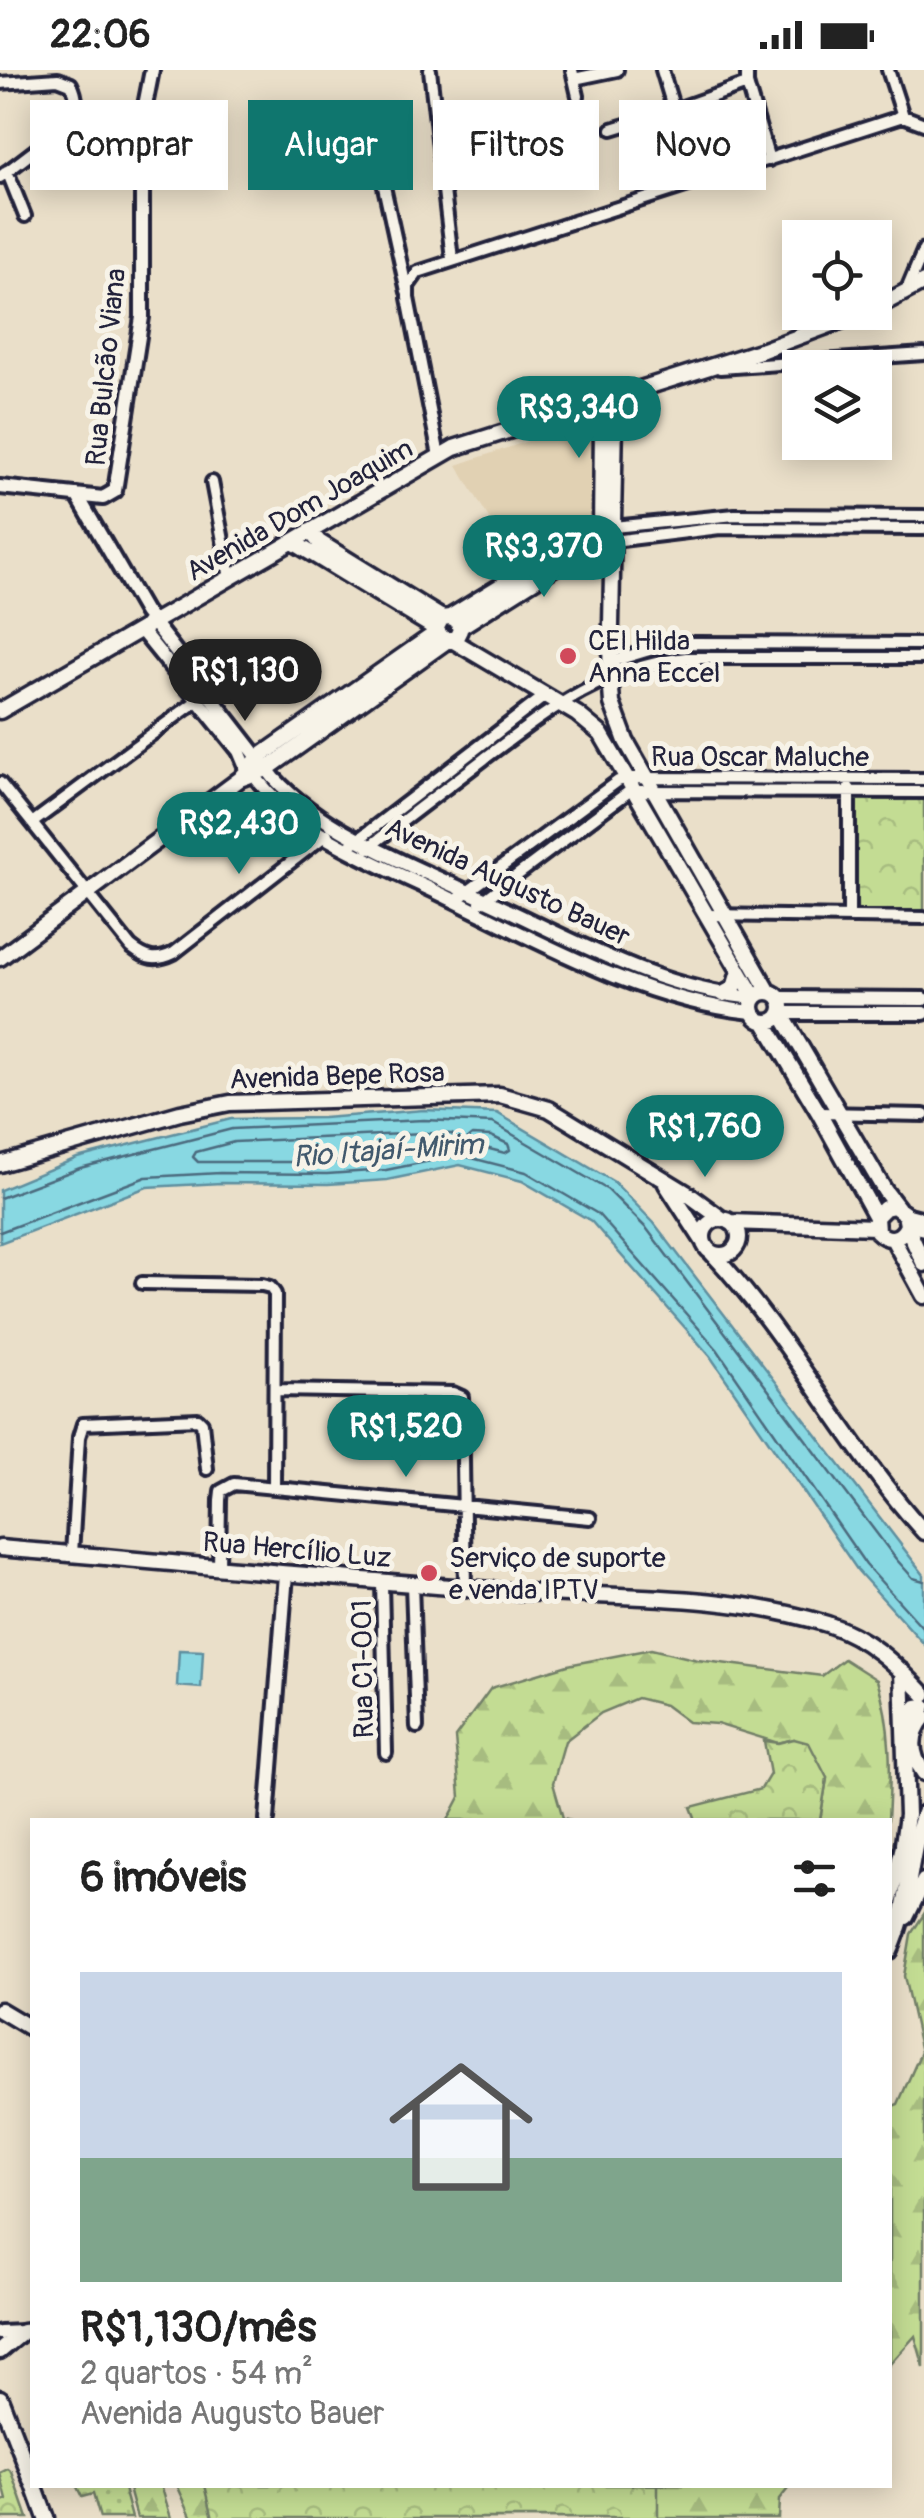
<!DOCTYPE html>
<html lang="pt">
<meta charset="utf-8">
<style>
body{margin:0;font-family:Pangolin,sans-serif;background:#f2f2f2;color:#222;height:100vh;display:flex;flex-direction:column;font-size:38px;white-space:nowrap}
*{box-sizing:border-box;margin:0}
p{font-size:32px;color:#767676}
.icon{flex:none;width:55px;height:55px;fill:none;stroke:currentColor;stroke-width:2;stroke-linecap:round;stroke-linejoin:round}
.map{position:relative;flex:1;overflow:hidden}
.details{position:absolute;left:30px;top:1748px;width:862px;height:670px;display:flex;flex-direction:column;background:#fff;border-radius:0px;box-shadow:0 5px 25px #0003}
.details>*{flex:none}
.top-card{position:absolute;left:30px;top:30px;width:865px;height:90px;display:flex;gap:20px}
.fabs{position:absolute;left:782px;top:150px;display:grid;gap:20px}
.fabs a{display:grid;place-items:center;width:110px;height:110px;border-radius:0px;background:#fff;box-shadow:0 5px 25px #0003;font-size:50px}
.price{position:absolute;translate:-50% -85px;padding:0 22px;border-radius:35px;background:#0f766e;color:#fff;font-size:32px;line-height:65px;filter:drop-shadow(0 2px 5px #0008)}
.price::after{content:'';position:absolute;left:50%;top:60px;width:30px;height:22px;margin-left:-15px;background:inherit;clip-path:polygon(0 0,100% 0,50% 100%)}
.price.selected{background:#222;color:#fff}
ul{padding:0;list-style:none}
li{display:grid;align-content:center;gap:20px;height:530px;padding:0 50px}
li+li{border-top:2px solid #e0e0e0}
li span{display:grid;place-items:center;height:310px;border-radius:0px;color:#555}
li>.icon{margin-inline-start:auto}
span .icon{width:180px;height:180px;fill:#fffc;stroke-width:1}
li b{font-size:42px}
h2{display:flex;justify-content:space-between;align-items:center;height:120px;padding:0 50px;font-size:42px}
.pill{padding:0 35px;border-radius:0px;background:#fff;box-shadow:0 5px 25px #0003;font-size:35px;line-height:90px}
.pill.selected{background:#0f766e;color:#fff}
.status{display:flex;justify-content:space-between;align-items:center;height:70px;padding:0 50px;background:#fff;direction:ltr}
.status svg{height:28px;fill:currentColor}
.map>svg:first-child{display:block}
.built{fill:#e1d1b3}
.grass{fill:url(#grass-dots);stroke:#727f67;stroke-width:2.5}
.forest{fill:url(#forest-firs);stroke:#727f67;stroke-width:2.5}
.park{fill:url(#park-crowns);stroke:#727f67;stroke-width:2.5}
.water{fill:#88d8e2;stroke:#5f8f9f;stroke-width:2.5}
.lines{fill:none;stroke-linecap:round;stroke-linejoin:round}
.shore{stroke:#4b6b7e;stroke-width:2.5}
.minor-casing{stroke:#22223b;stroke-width:18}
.tertiary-casing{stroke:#22223b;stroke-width:20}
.secondary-casing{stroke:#22223b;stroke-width:21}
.minor{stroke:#f7f3e8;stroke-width:10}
.tertiary{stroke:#f7f3e8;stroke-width:12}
.secondary{stroke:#f7f3e8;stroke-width:14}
.poi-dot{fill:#d1495b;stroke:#f7f3e8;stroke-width:4}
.labels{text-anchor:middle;stroke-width:10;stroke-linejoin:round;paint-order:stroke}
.street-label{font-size:28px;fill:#22223b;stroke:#f7f3e8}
.poi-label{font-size:28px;fill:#22223b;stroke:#f7f3e8;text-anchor:start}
.water-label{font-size:30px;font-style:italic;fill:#41596d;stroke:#f7f3e8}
</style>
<div class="status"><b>22:06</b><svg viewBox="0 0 49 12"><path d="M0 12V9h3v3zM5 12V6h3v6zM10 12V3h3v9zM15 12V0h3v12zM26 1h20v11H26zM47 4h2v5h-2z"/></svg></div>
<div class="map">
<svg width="924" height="2448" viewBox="0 0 924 2448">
<defs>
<pattern id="grass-dots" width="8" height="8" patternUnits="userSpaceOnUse" patternTransform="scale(2.5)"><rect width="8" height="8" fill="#c3dc93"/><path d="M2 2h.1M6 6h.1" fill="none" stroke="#a7bc80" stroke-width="1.8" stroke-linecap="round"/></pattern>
<pattern id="forest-firs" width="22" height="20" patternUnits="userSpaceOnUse" patternTransform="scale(2.5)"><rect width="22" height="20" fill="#c3dc93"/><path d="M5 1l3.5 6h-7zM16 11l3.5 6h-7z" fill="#a7bc80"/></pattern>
<pattern id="park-crowns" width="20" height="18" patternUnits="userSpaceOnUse" patternTransform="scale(2.5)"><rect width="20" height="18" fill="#c3dc93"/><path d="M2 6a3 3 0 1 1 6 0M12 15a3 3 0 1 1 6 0" fill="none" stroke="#a7bc80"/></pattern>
</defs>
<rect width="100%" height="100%" fill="#eadfc9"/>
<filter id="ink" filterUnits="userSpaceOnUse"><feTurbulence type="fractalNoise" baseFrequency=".01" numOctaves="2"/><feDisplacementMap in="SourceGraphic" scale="20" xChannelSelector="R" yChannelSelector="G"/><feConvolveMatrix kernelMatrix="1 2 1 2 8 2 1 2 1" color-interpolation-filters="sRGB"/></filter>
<g filter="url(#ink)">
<path class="built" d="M593 349V458L519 498 457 395Z"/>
<path class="grass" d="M76 2415H123L132 2448H100L93 2424 82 2427Z"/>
<path class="forest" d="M651 1579 698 1590 822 1606 844 1589 877 1610C892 1656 891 1701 888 1750H820L827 1708 794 1669 778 1673 717 1654 688 1652 665 1635 637 1628 601 1643 565 1671 553 1713 563 1748 571 1750H448L460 1727 455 1667 491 1618 568 1595Z
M924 1844V2298L915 2266 890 2294V2037L898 2034 921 1982 904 1906 911 1864Z
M128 2415H161L171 2448H137Z
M177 2415H791L779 2430 778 2448H192Z"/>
<path class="park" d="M855 728H924V843L857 842Z
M794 1669 809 1673 827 1708 820 1750H696L691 1737 761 1719 770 1704 764 1671 778 1673Z
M8 2399 12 2402 28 2448H0V2431L7 2430 0 2403Z
M205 2415H658V2448H213Z"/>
<path class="water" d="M424 1040 497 1043 614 1112 654 1153 924 1505V1574L858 1501 710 1286 591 1151 522 1111 460 1095 387 1110 328 1114 221 1113 147 1117 0 1173V1120L77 1088 231 1049 323 1048Z
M179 1580 203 1581 201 1618 177 1616Z"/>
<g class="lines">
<path class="shore" d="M424 1063 452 1064 456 1070 452 1074 384 1088 327 1092H198L193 1087 196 1082 234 1072Z
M472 1065 491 1066 508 1074 510 1080 505 1083 470 1074 467 1069Z
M0 1128 80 1098 232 1059 424 1050 493 1053 608 1120 647 1159 896 1489 913 1508 924 1511
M0 1162 146 1107 220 1103 327 1104 386 1100 460 1085 526 1102 598 1144 717 1279 866 1495 924 1559"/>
<defs>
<path id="minor" d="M430 0 452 189
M572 0 578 26
M662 0 674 40 747 14
M747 0V14L769 90
M888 0 903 46
M574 9 617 0
M0 13 58 9 71 14C79 30 77 41 67 56L0 107
M612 59 674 40
M7 101 25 146
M383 112 407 222
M906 222 924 179
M720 298 924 284
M439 386 408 228V216L418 202 903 46 924 54
M212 412 230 508
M613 457 735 445 924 446
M613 471 720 458 924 459
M610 592 656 578 692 573 924 574
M0 713 131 877C146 889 156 892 174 883L327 764
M32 753 198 630
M347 778 546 625
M368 778C406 748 445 719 484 689 549 640 601 598 686 588H924
M455 831 618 711 629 708 924 709
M480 833 627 723 636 721 924 722
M706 845 924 848
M849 847V718
M819 1043 924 1045
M142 1213 262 1215 270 1217 275 1224 274 1418
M276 1320 453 1323 462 1327 465 1518
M72 1484 79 1367 83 1354 198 1349 202 1353 207 1399
M219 1498 220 1430 221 1421 234 1414 590 1448
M382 1513 386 1683
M412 1514 417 1657"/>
<path id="tertiary" d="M0 417 103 428 115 421 142 247V51L152 0
M77 425 145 542 274 708C326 764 415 797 484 829 570 868 658 920 755 928
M141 560 239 681 247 700
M253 704C299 766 377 793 445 826 541 873 644 931 752 942
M779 928 924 929
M781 943H924
M905 1144 924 1149
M907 1155 924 1159
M267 1750 286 1504
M0 2263 23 2262"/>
<path id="secondary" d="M875 238 924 212
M608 329 615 350 610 606 612 633 626 671 769 922
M310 461 319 472 442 548
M601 467 602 352 608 329
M293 472 436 559
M450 547 457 550 460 560 456 568 444 570 436 559 442 548 450 547 575 470 613 457
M460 557 560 494 613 471
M452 570 577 644 601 664 755 928
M0 641 454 378 763 280 865 242
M241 708 259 687 437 562
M0 888 240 709 267 699 448 570
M752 937a15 15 0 1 1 30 0a15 15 0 1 1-30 0Z
M723 924 734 918 739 901
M781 943 885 1121 898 1138
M765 953 819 1043 876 1147 877 1161C888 1172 901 1170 907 1155L905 1144 894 1136 885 1138 876 1147
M0 1094 180 1043 230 1033 500 1025 549 1039 688 1124 722 1149
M666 1114 703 1171
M703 1167a18 18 0 1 1 36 0a18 18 0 1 1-36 0Z
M730 1152 875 1157
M907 1157 924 1194
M893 1169 924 1226
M711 1182C791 1267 845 1375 924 1462
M0 1478C168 1492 336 1509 505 1521 612 1528 724 1522 827 1554 868 1567 895 1594 924 1624
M902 1601 907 1745 903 1774
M924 1647C909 1665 910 1684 924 1703
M905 1652 917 1637 924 1636
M890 1830 905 1768
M906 1847 924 1811
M890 1881C910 1838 908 1788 924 1743
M0 1940 32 1959
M0 2281 23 2262 32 2261
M0 2328 32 2411
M34 2415 46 2448"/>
</defs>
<use href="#minor" class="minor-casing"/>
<use href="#tertiary" class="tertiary-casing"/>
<use href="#secondary" class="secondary-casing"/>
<use href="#minor" class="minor"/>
<use href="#tertiary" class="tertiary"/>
<use href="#secondary" class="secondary"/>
</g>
</g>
<g class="poi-dot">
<circle cx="568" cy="586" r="10"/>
<circle cx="429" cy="1503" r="10"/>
</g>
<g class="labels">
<g class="street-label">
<text transform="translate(105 297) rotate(-84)" y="10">Rua Bulcão Viana</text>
<text transform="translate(299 439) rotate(-30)" y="10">Avenida Dom Joaquim</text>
<text x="760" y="696">Rua Oscar Maluche</text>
<text transform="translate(508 811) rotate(25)" y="10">Avenida Augusto Bauer</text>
<text transform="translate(337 1005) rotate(-2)" y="10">Avenida Bepe Rosa</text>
<text transform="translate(297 1479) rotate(5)" y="10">Rua Hercílio Luz</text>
<text transform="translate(362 1599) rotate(-91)" y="10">Rua C1-001</text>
</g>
<g class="poi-label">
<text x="588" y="580">CEI Hilda<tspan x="588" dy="32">Anna Eccel</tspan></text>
<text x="449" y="1497">Serviço de suporte<tspan x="449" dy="32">e venda IPTV</tspan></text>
</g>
<g class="water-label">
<text transform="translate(388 1080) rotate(-4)" y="10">Rio Itajaí-Mirim</text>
</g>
</g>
</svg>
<div class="fabs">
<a><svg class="icon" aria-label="locate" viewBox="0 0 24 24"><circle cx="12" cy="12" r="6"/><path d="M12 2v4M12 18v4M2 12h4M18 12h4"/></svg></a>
<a><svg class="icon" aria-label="layers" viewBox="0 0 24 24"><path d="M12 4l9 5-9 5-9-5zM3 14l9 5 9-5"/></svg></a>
</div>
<b class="price" style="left:579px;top:391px">R$3,340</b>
<b class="price" style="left:544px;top:530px">R$3,370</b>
<b class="price selected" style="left:245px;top:654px">R$1,130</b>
<b class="price" style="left:239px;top:807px">R$2,430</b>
<b class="price" style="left:705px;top:1110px">R$1,760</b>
<b class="price" style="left:406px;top:1410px">R$1,520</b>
<div class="top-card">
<a class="pill">Comprar</a>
<a class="pill selected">Alugar</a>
<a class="pill">Filtros</a>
<a class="pill">Novo</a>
</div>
<section class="details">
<h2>6 imóveis<svg class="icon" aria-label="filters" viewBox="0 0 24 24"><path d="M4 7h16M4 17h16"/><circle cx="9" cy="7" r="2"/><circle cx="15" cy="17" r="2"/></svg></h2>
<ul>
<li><span style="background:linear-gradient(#c9d6e8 60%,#7fa58c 0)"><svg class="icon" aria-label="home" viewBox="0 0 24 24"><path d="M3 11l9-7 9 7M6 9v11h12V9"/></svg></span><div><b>R$1,130/mês</b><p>2 quartos · 54 m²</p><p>Avenida Augusto Bauer</p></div></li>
</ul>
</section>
</div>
